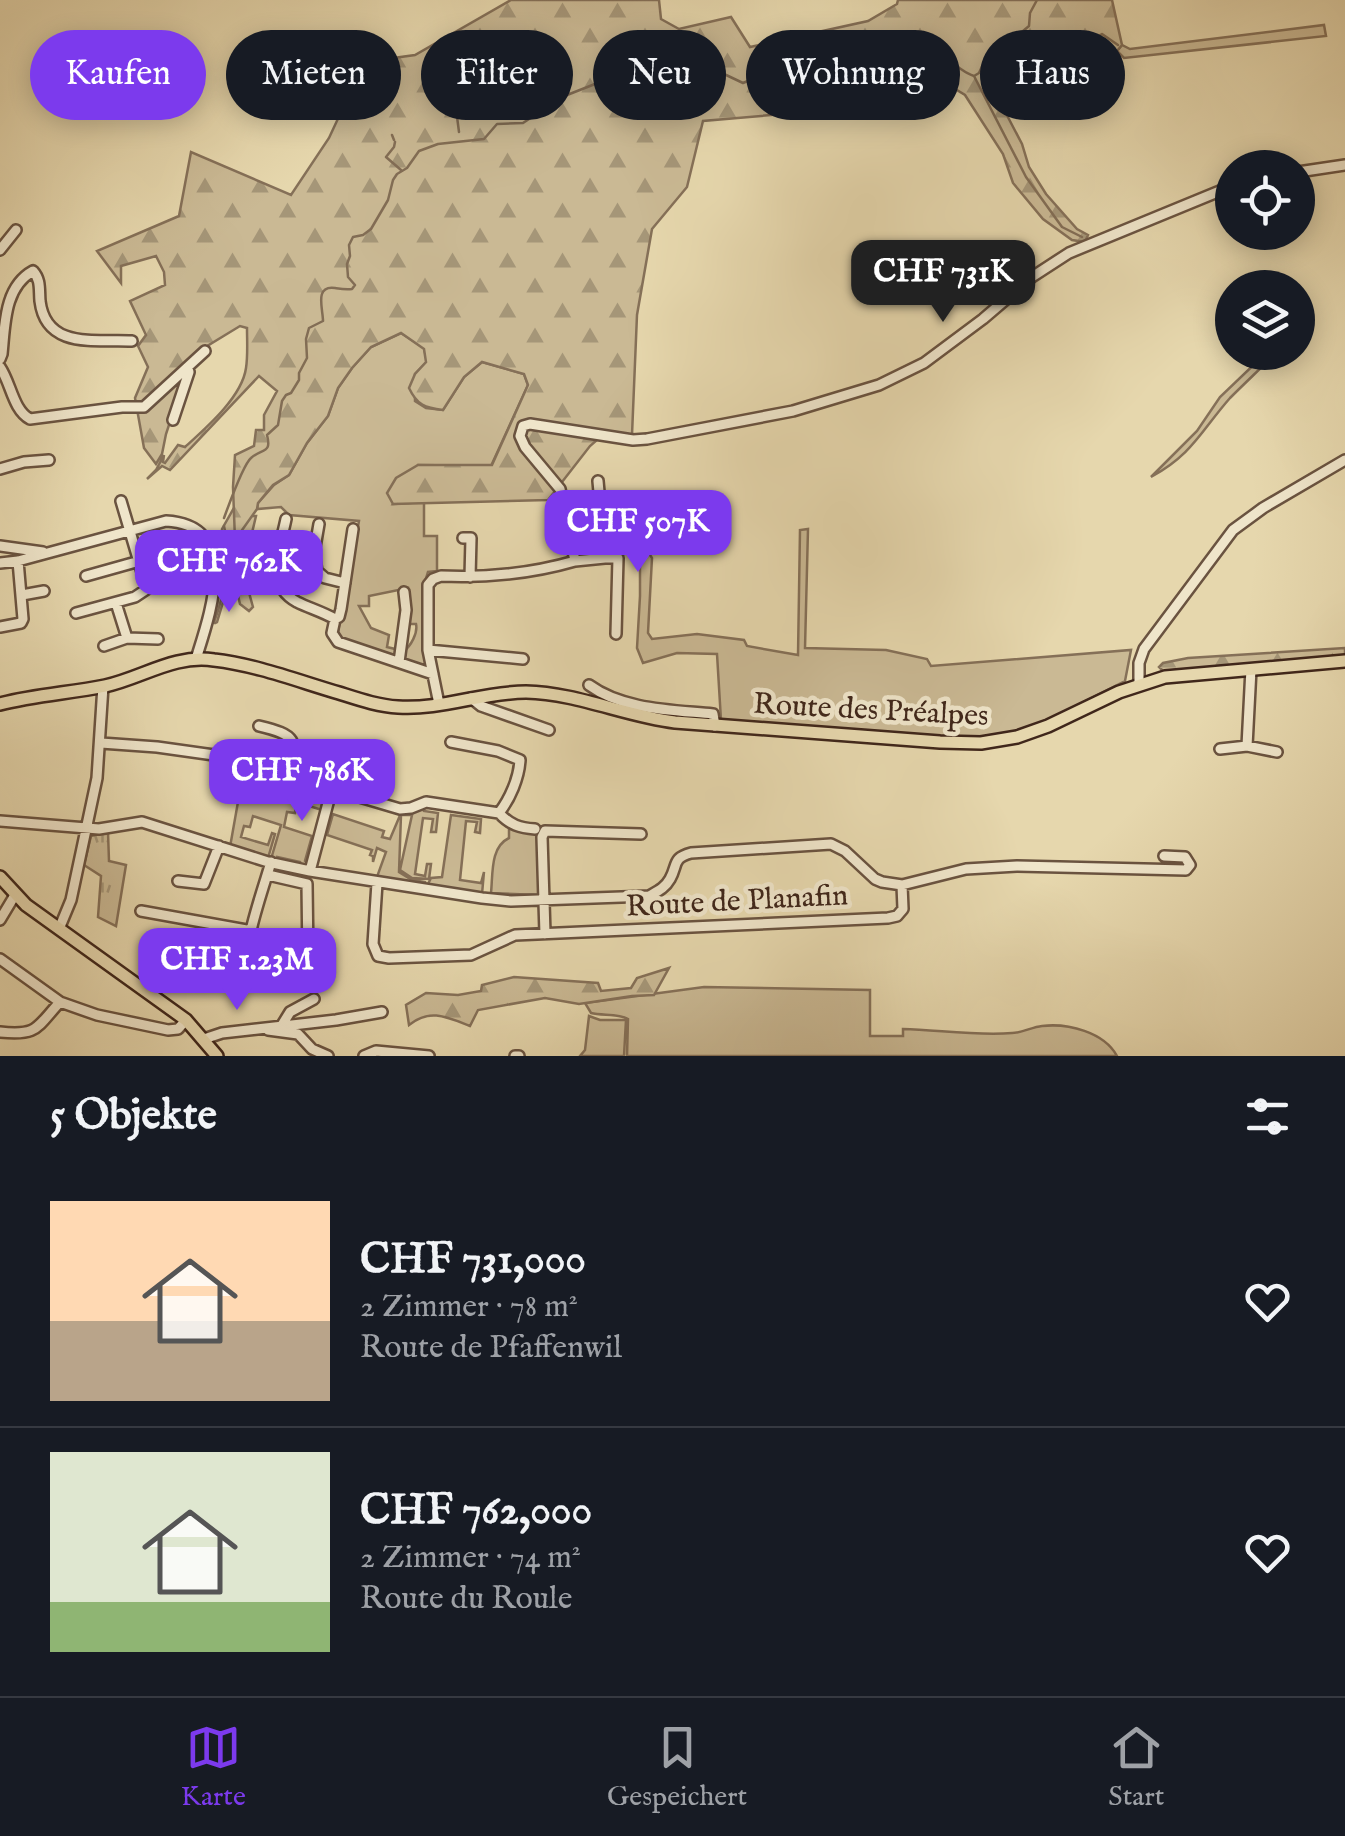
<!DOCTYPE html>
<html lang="de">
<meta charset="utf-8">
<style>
body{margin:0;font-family:"IM FELL English",serif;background:#20242c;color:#f1f3f6;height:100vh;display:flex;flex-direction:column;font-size:38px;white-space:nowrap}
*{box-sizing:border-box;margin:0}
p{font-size:32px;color:#9ea1a6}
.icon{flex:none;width:55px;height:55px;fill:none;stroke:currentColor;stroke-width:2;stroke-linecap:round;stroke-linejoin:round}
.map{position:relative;height:1056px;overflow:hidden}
.details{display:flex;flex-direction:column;background:#171b24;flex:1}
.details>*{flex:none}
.hud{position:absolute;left:30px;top:30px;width:1285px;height:90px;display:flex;gap:20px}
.buttons{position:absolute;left:1215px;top:150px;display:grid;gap:20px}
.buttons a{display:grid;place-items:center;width:100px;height:100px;border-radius:50%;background:#171b24;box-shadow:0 5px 25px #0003;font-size:50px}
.price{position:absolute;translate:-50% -85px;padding:0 22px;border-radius:20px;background:#7c3aed;color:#fff;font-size:32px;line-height:65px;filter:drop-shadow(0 2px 5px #0008)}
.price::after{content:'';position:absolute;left:50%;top:60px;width:30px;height:22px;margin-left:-15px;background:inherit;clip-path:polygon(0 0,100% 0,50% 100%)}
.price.selected{background:#222;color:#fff}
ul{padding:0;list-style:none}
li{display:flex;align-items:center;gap:30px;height:250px;padding:0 50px}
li+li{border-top:2px solid #363941}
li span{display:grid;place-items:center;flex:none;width:280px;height:200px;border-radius:0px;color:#555}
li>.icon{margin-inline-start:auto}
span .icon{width:120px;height:120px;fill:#fffc;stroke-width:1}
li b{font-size:42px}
h2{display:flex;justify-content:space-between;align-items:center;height:120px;padding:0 50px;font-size:42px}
.pill{padding:0 35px;border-radius:45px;background:#171b24;box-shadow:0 5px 25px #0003;font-size:35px;line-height:90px}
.pill.selected{background:#7c3aed;color:#fff}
.tabs{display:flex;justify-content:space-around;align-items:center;height:140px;border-top:2px solid #363941;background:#171b24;font-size:28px;color:#9ea1a6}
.tabs a{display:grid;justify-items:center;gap:5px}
.tabs .selected{color:#7c3aed}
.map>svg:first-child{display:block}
.green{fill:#cab994;stroke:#857058;stroke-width:2.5}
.forest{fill:url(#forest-firs);stroke:#857058;stroke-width:2.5}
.park{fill:url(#park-tufts);stroke:#857058;stroke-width:2.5}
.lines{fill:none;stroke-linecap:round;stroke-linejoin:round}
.stream{stroke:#826d55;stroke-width:2.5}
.minor-casing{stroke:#6a5340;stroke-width:14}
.major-casing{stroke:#40271b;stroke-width:16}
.minor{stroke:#efe5ca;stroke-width:9}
.major{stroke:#e6d7ad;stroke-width:11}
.labels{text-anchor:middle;stroke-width:9;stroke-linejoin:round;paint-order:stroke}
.street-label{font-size:30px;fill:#40271b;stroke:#efe5ca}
</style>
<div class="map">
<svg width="1345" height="1056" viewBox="0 0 1345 1056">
<defs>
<pattern id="forest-firs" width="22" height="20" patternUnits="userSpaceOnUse" patternTransform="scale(2.5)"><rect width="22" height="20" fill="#cab994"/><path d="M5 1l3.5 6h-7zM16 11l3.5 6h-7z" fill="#a59678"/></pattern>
<pattern id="park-tufts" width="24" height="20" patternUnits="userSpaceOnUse" patternTransform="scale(2.5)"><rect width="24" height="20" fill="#cab994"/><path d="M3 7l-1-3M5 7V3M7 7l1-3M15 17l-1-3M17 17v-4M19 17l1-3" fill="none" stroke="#a59678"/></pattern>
</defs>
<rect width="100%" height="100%" fill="#e6d7ad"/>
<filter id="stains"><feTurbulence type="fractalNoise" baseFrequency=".002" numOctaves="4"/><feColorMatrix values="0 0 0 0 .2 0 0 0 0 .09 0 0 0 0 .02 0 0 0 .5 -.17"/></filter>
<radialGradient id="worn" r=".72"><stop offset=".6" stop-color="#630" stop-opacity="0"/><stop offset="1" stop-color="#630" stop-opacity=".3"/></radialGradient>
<path class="green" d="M1324 25 1326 36 1124 58 1117 51 1122 45 1130 49Z
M401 333 424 348 427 362 415 374V401L426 408 443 410 464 377 482 362 524 374 528 385 491 466 418 465 393 504 424 502V536H437V571L428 572 424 585 423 629 426 664 421 667 405 661 403 657V652C411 646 418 633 416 624H407L408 588 369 596V606H359L371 628 389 635 387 647 399 650 397 659 359 648 337 637 359 521 289 515 281 507 257 509 258 503 274 485 289 475 307 443 328 416 338 388 352 368 371 347Z
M1266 353H1276C1261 368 1245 383 1230 398 1201 431 1192 455 1151 477L1197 431 1220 397Z
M235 506 250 516H256C247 555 241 568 253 607L249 611 240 604 236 587 227 589 217 622 215 623 213 622 217 603 222 529Z
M808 529 805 648 886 650 927 659 931 666 1131 650 1125 681 1030 729 985 738 856 733 721 720 717 654 677 653 643 663 637 648 640 596V550H647L652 558 648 633 652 639 697 634 744 640 747 646 798 655 800 530Z
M244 768 261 773 259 782 252 780 250 792 277 799 280 787 284 784 281 802 287 781 298 784 294 797 312 803 314 799 325 803 322 810 296 802 295 813 287 812 284 827 312 836 305 861 308 864 300 867V862L277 857 275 861 271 859 281 825 253 816 250 827 244 826 241 837 268 845 272 833 275 834 268 858 230 847Z
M421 807H424V811L438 813 436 832H431L433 819 423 818 415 874 425 876 427 864H431L429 879 412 878 400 870 412 815H401L399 872 412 880 425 882V885L372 878 377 877 386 852 377 848 373 862V856L370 855 372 850 327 835 333 814 384 831 382 837 390 839 401 813H411Z
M451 815 481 819 480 833 475 832 477 822 466 821 460 880 481 883 484 872 482 894 427 886 431 878 442 877Z
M509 827 538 831 542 891 538 895 491 893C493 874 490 847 509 838Z
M704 987 870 990V1036H903V1029C939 1030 977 1036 1012 1033 1022 1033 1032 1027 1042 1026 1068 1023 1104 1032 1117 1056H627L628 1019C618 1013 602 1016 591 1013L585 1003Z
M589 1016 600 1020H626L624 1056H580L585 1050Z"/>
<path class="forest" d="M511 0H659L661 19 679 29 731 17 750 47 868 21 897 4 898 0H1112L1122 45 1117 51 1062 47 1043 64 1016 76 996 71 988 79 1022 144 1029 167 1046 194 1077 229 1088 235 1085 242 1072 240 1043 219 1013 183 1003 154 965 95 947 84 927 75 912 76 847 96 842 105 795 113 703 121 687 187 652 229 637 315 632 435 606 432 590 446 548 500 393 504 387 493 396 478 418 465H492L528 385 524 374 482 362 464 377 443 410C425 408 417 405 409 388L415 374 426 362 424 349 401 333 371 347 352 368 338 388 328 416 307 443 289 475 273 485 258 503 257 509 235 540 233 487 235 455 254 446 256 430H264V415L277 391 259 376 170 470 162 466 147 479 156 470 164 455 163 462 165 463 178 445 185 447C206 428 242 397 246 368 248 355 247 341 247 328L240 326 204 348 185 376 166 434 162 454 156 464 144 448 135 398 148 367 138 346 146 335 130 301 165 285 164 272 156 256 121 266V283L97 251 179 216 191 152 291 195 329 138 356 80 372 61 415 55Z
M1345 648V656L1163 671 1159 667 1163 663 1188 658Z
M669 968 654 995 632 996 579 1004 545 998 478 1010 470 1026C447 1017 430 1008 409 1025L406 1005 426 993 458 995 481 991 482 985 514 977 598 983 601 991 631 988 637 978Z"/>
<path class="park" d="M108 832 109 861 126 865 116 926 98 917 101 876 84 865 91 836Z"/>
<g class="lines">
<path class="stream" d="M995 62C1014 66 1033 59 1048 49L1051 36C1062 31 1073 34 1082 43L1087 42 1102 34 1118 45
M974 76 1026 177 1062 227 1082 237
M456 109 459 132
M392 135 394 140
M395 142 394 147 386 157 401 170
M224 518C228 507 244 464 251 458 262 448 272 454 267 435L278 425 282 401 286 395 291 393 299 380V373L307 358 306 339 309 328 323 321C323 309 314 285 335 288 341 289 346 290 352 289L355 285 348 277 347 264 350 256 349 245 353 237 363 235 371 229 388 200 393 180 397 174 407 168 419 151 438 144 484 139 497 124 523 123 562 97 595 84 605 74 607 63 620 56C640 62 639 71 644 88L648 91C656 87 665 81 674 82 694 84 690 102 715 88L716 80 724 74 743 83 762 75 774 80 819 79C829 75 832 65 842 61L853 70 920 53C938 68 938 58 952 64 960 67 964 73 974 76L979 73 984 62H995L1001 55 1008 52 1013 47 1016 37 1029 26 1030 13 1037 0
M214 622C225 594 231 555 224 526"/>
<defs>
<path id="minor" d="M1298 172 1345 165
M0 250 16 230
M0 359 2 354C5 325 4 287 33 271 41 280 39 289 40 301 46 350 96 339 132 341
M0 367C11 383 13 410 30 419L122 407H144L205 351
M173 420 189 372 188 369
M0 469 24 462 49 460
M286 519C280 549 264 584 297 602 309 608 323 612 335 619L332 633 338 642 433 674
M319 524 314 553 317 571 325 578 345 583
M463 538H471L470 577
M0 546 43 552
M605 558H618L616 634
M575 561 605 558 598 481
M0 563 18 561 166 521C242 525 210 614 196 659
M86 576 161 555
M22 595 44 591
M76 613 135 597 147 589 121 501
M335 619 339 617 341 609 353 529
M0 627 21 623 23 619 18 561
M127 638 158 639
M104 646 127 638 116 603
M428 650 523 659
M399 662 406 610 404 592
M1139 684V663L1144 649 1233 530 1263 508 1345 460
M589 685C623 710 673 710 713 714L715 726
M471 698 481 706 549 730
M439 704 428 650V585L433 579 441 576C487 578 530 574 575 561L560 489 525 447 520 436 523 426 530 424 633 440 647 439 793 411 879 385 924 363 983 319 1032 277 1069 253 1232 186
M259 726C296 735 299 739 287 775
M101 743 157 747 221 756 400 809 411 808 426 802 499 813C510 799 519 778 520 760L498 751 451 742
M1247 746 1251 669
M1220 749 1247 746 1277 752
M499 813C510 825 520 828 535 829
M0 821 99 829 142 822 268 862 310 871 482 898 511 901 649 896C658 891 665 888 670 879 678 865 672 858 691 853L831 844 845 851 875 879 882 882 902 885 966 869 1017 866 1186 870 1190 865 1185 857 1164 856
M310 871 332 788
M268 875 307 884 308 960C295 975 265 976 247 969 242 948 264 886 271 862
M178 881 204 884 219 846
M377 883 373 944 378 956 389 958 471 955 515 935 888 918 897 916 903 909 902 885
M141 911 252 931
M0 920 15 895
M59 929 71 900 97 778 103 686
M545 934 542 837 545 831 641 834
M0 959 60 1002 97 1015 168 1030 178 1029 186 1020
M282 1025 290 1012 314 999
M268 1030 298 1034 312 1049 328 1056
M0 1032C38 1036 36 1028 60 1002
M204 1039 222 1033 336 1020 382 1012
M364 1056 376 1051 429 1056
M515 1056H519"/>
<path id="major" d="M0 704C34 695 70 693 105 686 142 678 174 654 214 660 257 665 298 681 339 693 358 699 378 706 398 707 441 710 483 692 526 692 577 693 625 716 675 722L940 742 981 743 1017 737 1048 726 1119 692 1165 677 1345 661
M0 877 26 905 186 1020 217 1056"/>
</defs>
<use href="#minor" class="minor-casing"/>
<use href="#major" class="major-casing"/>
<use href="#minor" class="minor"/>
<use href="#major" class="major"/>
</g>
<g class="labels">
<g class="street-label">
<text transform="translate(871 709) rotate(3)" y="10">Route des Préalpes</text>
<text transform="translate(737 900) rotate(-3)" y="10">Route de Planafin</text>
</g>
</g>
<rect width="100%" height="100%" filter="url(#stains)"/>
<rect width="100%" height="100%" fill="url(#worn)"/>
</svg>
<div class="buttons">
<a><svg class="icon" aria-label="locate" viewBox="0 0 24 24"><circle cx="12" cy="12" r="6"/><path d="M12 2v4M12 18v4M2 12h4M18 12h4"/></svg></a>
<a><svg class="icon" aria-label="layers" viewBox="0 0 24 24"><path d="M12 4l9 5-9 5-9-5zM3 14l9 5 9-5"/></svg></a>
</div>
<b class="price selected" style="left:943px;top:325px">CHF 731K</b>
<b class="price" style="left:638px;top:575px">CHF 507K</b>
<b class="price" style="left:229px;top:615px">CHF 762K</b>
<b class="price" style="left:302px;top:824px">CHF 786K</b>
<b class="price" style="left:237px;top:1013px">CHF 1.23M</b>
<div class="hud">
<a class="pill selected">Kaufen</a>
<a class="pill">Mieten</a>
<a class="pill">Filter</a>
<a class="pill">Neu</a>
<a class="pill">Wohnung</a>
<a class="pill">Haus</a>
</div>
</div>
<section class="details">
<h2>5 Objekte<svg class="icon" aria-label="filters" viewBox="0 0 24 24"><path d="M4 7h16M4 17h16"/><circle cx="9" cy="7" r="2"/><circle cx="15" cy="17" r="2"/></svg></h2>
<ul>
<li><span style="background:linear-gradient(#ffd9b3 60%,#b9a48a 0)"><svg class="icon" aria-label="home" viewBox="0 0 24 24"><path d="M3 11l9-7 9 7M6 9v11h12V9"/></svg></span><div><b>CHF 731,000</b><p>2 Zimmer · 78 m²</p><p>Route de Pfaffenwil</p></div><svg class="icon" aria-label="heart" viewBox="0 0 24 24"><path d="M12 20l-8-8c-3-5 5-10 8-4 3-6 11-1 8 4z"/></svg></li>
<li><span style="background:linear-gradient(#dfe7d0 75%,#8fb573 0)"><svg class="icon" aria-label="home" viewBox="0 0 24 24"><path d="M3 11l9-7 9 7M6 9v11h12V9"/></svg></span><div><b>CHF 762,000</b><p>2 Zimmer · 74 m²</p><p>Route du Roule</p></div><svg class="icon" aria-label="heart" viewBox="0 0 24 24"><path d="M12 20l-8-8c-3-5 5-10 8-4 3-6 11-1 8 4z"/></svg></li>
</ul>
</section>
<nav class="tabs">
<a class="selected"><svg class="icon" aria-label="map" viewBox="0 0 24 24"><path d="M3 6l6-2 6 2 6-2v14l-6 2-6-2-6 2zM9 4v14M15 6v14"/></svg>Karte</a>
<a><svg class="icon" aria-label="saved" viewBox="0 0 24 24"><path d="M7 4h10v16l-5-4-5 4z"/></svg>Gespeichert</a>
<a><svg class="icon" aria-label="home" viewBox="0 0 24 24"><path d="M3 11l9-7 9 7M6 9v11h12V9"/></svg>Start</a>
</nav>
